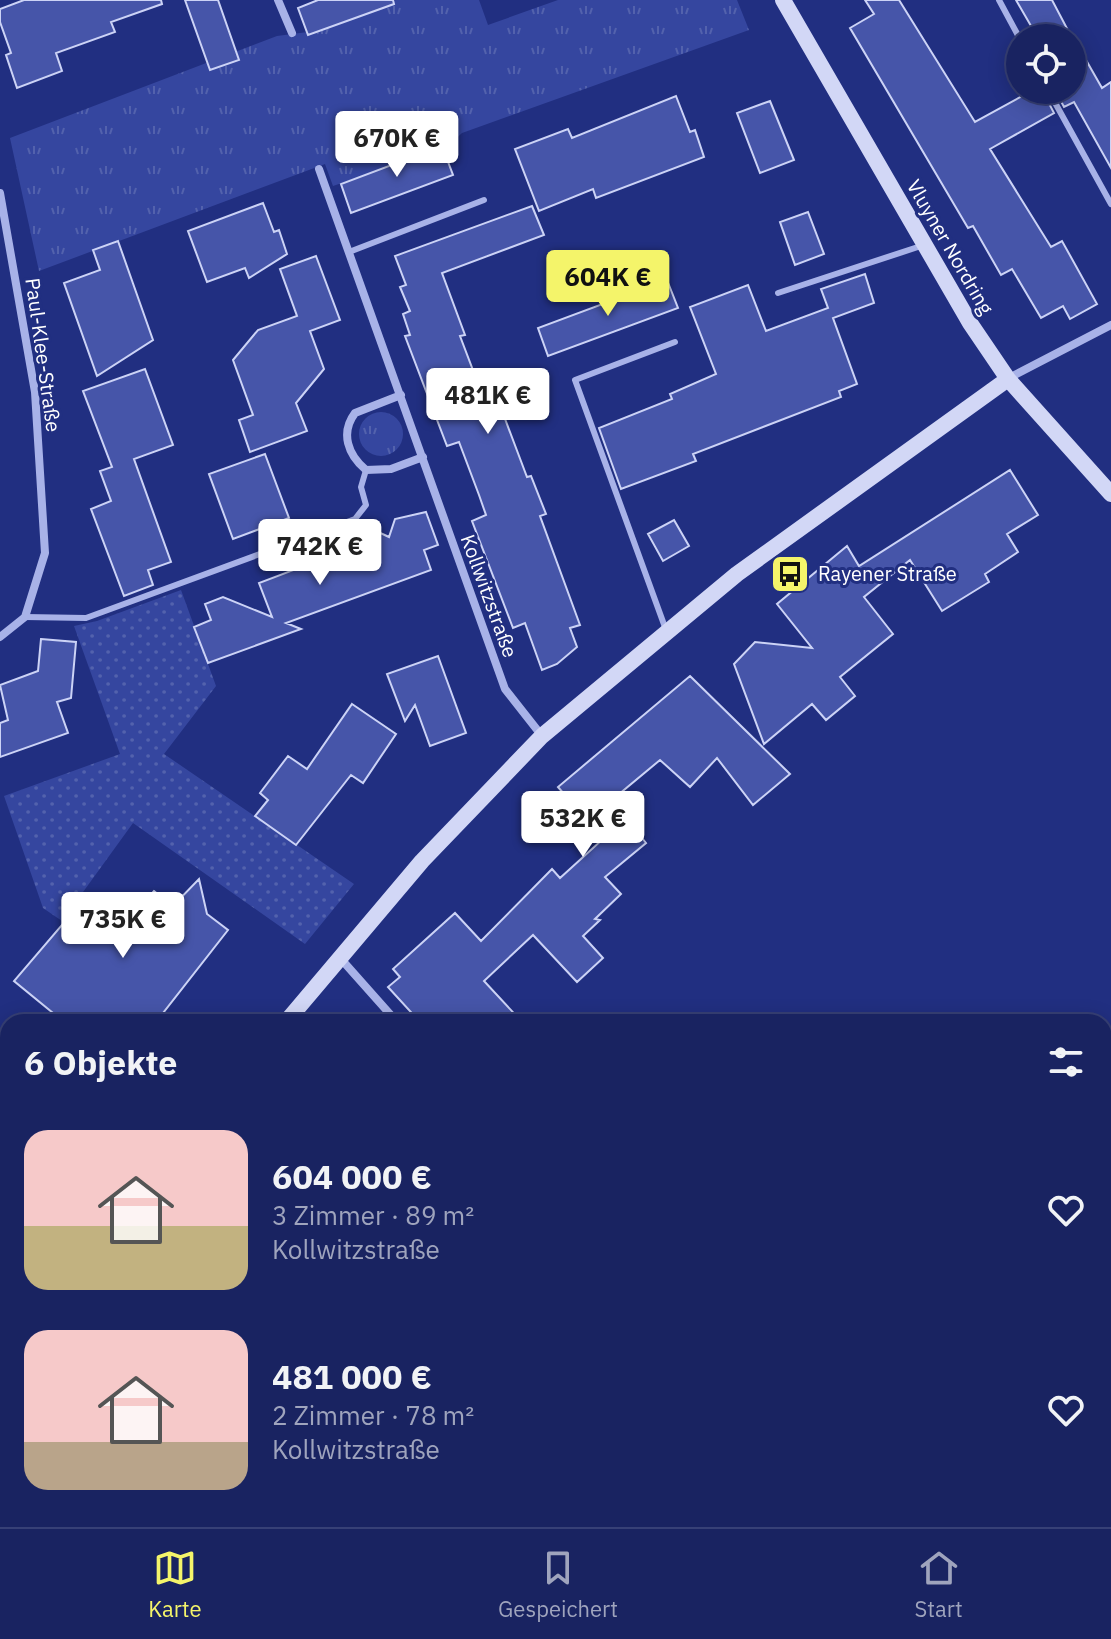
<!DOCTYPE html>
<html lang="de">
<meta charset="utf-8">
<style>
body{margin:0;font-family:"IBM Plex Sans",sans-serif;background:#222b67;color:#f1f3f6;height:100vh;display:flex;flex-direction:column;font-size:30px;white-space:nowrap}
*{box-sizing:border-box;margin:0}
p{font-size:26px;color:#9fa4bd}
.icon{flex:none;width:44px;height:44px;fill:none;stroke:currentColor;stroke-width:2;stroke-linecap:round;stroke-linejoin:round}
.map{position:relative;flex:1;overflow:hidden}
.details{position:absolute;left:0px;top:1014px;width:1112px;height:514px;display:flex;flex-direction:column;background:#192361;border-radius:24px 24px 0 0;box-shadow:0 4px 20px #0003,0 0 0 2px #374076}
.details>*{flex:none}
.controls{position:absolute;left:1006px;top:24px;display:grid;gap:16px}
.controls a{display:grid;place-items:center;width:80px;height:80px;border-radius:50%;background:#192361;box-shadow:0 4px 20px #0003,0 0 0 2px #374076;font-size:40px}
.price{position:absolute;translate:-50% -68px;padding:0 18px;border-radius:8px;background:#fff;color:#222;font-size:26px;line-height:52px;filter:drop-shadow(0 2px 4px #0008)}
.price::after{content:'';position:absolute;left:50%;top:48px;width:24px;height:18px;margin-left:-12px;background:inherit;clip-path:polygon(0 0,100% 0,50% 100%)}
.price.active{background:#f4f46a;color:#111}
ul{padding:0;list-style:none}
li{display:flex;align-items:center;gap:24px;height:200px;padding:0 24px}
li span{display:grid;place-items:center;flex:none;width:224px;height:160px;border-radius:24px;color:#555}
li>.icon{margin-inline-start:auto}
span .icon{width:96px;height:96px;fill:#fffc;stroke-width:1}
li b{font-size:34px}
h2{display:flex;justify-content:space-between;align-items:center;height:96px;padding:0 24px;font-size:34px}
.menu{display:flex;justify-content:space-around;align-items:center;height:112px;border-top:2px solid #374076;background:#192361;font-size:22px;color:#9fa4bd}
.menu a{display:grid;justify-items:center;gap:4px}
.menu .active{color:#f4f46a}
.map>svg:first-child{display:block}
.grass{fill:url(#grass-tufts)}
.garden{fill:url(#garden-dots)}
.building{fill:#4655a9;stroke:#ccd3f6;stroke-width:2}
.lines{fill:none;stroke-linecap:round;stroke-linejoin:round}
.lane{stroke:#a8b2e8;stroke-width:6}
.street{stroke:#a8b2e8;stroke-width:8}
.secondary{stroke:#d2d7f6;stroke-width:16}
.labels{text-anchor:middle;stroke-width:6;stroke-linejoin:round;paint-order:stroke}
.street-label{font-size:20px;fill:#fff;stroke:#212f81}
.poi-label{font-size:20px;fill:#fff;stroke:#212f81;text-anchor:start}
</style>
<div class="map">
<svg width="1111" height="1527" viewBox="0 0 1111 1527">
<defs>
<pattern id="grass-tufts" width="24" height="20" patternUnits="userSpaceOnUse" patternTransform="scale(2)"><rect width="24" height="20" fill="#35469f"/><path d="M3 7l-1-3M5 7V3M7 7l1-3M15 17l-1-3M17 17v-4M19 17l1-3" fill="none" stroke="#5362ad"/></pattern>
<pattern id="garden-dots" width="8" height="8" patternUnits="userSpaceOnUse" patternTransform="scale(2)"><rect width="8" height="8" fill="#35469f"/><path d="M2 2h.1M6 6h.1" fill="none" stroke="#5362ad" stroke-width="1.8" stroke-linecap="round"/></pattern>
</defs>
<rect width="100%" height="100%" fill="#212f81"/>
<path class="grass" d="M396 0H479L488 25 558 0H737L749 30 462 133 448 146 333 186 325 164 39 271 10 138 277 36 308 32Z
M359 434a22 22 0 1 1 44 0a22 22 0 1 1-44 0Z"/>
<path class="garden" d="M181 590 216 686 164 754 354 884 305 944 133 823 62 921 43 908 4 796 120 754 74 626 97 621Z"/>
<path class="building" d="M24 0H161L162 4 111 22 115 32 56 53 62 71 17 88 6 55 11 53 0 22V9Z
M185 0H218L239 60 210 70Z
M318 0H393L394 4 308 35 298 8Z
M865 0H899L975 122 1033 90H1042L1054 113 990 149 1051 247 1062 241 1097 304 1070 319 1063 306 1041 318 1012 269 1001 275 973 226 968 228 850 28 874 14Z
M1016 0H1052L1072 38H1038Z
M1086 60 1102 88 1111 82V168L1074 102 1064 107 1055 90H1072V68Z
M676 96 690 132 695 130 704 157 596 198 593 189 539 211 515 149 568 129 572 138Z
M770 101 794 160 760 173 737 113Z
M442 146 453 175 351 213 341 184Z
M263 203 274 232 279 230 287 254 249 278 245 268 207 282 188 231Z
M532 206 544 235 442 273 465 335 460 336 487 407 499 403 527 477 531 476 546 514 540 516 580 625 570 628 577 647 557 664 542 670 525 623 513 628 472 521 486 515 479 495 459 442 447 446 405 336 410 335 403 314 410 311 400 287 406 285 395 256Z
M808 212 824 254 795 265 780 222Z
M118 241 153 340 97 376 64 283 100 270 93 250Z
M316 256 340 320 310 331 324 369 296 403 307 431 250 452 239 420 253 415 233 360 258 330 297 316 280 269Z
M865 274 874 303 833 318 857 384 839 391 841 397 693 454 696 461 621 489 599 428 672 399 670 394 716 374 690 307 748 285 766 331 828 308 821 289Z
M667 280 678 308 548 356 538 328Z
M145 369 173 445 134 459 171 562 148 570 153 585 124 596 91 509 111 501 100 471 112 467 83 391Z
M265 454 289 518 233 539 209 474Z
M1010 470 1038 515 1007 534 1018 552 985 574 989 582 942 611 910 560 864 597 893 634 840 677 855 696 826 720 812 704 764 744 734 664 755 642 812 648 777 604 847 546 859 566Z
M426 512 438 545 424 550 431 570 286 623 301 629 208 663 194 627 211 620 205 604 223 597 272 617 259 583 362 544 355 525 359 523 389 537 395 519Z
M674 520 689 546 663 561 648 534Z
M41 639 76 642 71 698 57 702 68 733 0 757V723L8 720 0 685 38 671Z
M438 656 466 733 430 746 415 705 405 721 387 674Z
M690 676 790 774 753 805 717 758 690 787 660 760 612 800 646 843 605 877 621 894 595 919 600 920 583 936 603 958 577 982 533 935 484 981 522 1022H420L388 987 400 977 393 969 455 913 481 941 552 869 560 878 603 839 558 787Z
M352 704 396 734 363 783 351 775 296 845 255 816 268 800 260 793 288 756 307 769Z
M199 879 207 914 228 930 156 1022H64L14 981 85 898 123 924 154 891 173 906Z"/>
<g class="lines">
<path class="lane" d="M999 0 1020 39
M1048 90 1111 204
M349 252 484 200
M778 293 924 245
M25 617 86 618 355 519 366 505 361 487 366 470
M666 630 575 380 675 342
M1104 1333 1111 1329
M791 1527 792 1520"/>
<path class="street" d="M278 0 292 33
M319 169 505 689 542 736
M0 193 35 392 45 553 25 617 0 637
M1009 378 1111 325
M401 395 355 413C340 433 348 455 366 470L391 469 423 457
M341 959 397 1022
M0 1323 8 1335
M109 1520 113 1527
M299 1527 307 1520"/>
<path class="secondary" d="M783 0 970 323 1008 379 1111 494
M286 1022 422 861 542 736 737 574 1008 379
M0 1361 8 1352"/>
</g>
<defs>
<symbol id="bus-square" viewBox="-11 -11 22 22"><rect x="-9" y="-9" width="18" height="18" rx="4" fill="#f4f46a" stroke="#212f81"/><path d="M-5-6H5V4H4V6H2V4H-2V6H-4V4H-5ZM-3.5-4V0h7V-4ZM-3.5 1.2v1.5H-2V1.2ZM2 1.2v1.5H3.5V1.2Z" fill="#111"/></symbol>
</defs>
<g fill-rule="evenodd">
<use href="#bus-square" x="768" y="552" width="44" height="44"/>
</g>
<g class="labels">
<g class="street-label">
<text transform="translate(950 247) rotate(60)" y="7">Vluyner Nordring</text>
<text transform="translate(43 355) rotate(82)" y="7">Paul-Klee-Straße</text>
<text transform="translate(489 596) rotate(70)" y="7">Kollwitzstraße</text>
</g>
<g class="poi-label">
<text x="818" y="581">Rayener Straße</text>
</g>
</g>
</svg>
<div class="controls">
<a><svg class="icon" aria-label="locate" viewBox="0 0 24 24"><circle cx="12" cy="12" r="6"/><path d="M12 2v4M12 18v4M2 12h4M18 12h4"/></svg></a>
</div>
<b class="price" style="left:397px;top:179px">670K €</b>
<b class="price active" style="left:608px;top:318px">604K €</b>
<b class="price" style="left:488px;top:436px">481K €</b>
<b class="price" style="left:320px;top:587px">742K €</b>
<b class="price" style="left:583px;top:859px">532K €</b>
<b class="price" style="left:123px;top:960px">735K €</b>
<section class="details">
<h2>6 Objekte<svg class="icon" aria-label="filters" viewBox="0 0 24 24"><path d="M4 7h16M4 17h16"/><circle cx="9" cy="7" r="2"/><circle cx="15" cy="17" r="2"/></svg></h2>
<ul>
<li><span style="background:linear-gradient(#f6c9c9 60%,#c2b280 0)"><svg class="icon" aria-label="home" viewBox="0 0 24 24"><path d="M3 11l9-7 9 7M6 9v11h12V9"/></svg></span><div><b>604 000 €</b><p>3 Zimmer · 89 m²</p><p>Kollwitzstraße</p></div><svg class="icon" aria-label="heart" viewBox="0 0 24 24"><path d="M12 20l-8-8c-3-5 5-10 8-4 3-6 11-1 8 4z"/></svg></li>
<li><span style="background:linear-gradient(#f6c9c9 70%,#b9a48a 0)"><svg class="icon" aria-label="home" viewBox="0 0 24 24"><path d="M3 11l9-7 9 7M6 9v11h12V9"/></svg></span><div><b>481 000 €</b><p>2 Zimmer · 78 m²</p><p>Kollwitzstraße</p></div><svg class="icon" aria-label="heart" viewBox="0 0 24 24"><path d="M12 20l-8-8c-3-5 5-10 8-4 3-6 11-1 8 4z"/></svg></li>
</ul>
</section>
</div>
<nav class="menu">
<a class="active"><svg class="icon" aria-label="map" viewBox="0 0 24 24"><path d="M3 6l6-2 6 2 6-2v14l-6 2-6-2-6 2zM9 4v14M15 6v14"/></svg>Karte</a>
<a><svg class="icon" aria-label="saved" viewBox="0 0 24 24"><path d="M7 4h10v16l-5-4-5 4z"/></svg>Gespeichert</a>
<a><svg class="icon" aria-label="home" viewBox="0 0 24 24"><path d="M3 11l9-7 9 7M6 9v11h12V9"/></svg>Start</a>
</nav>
